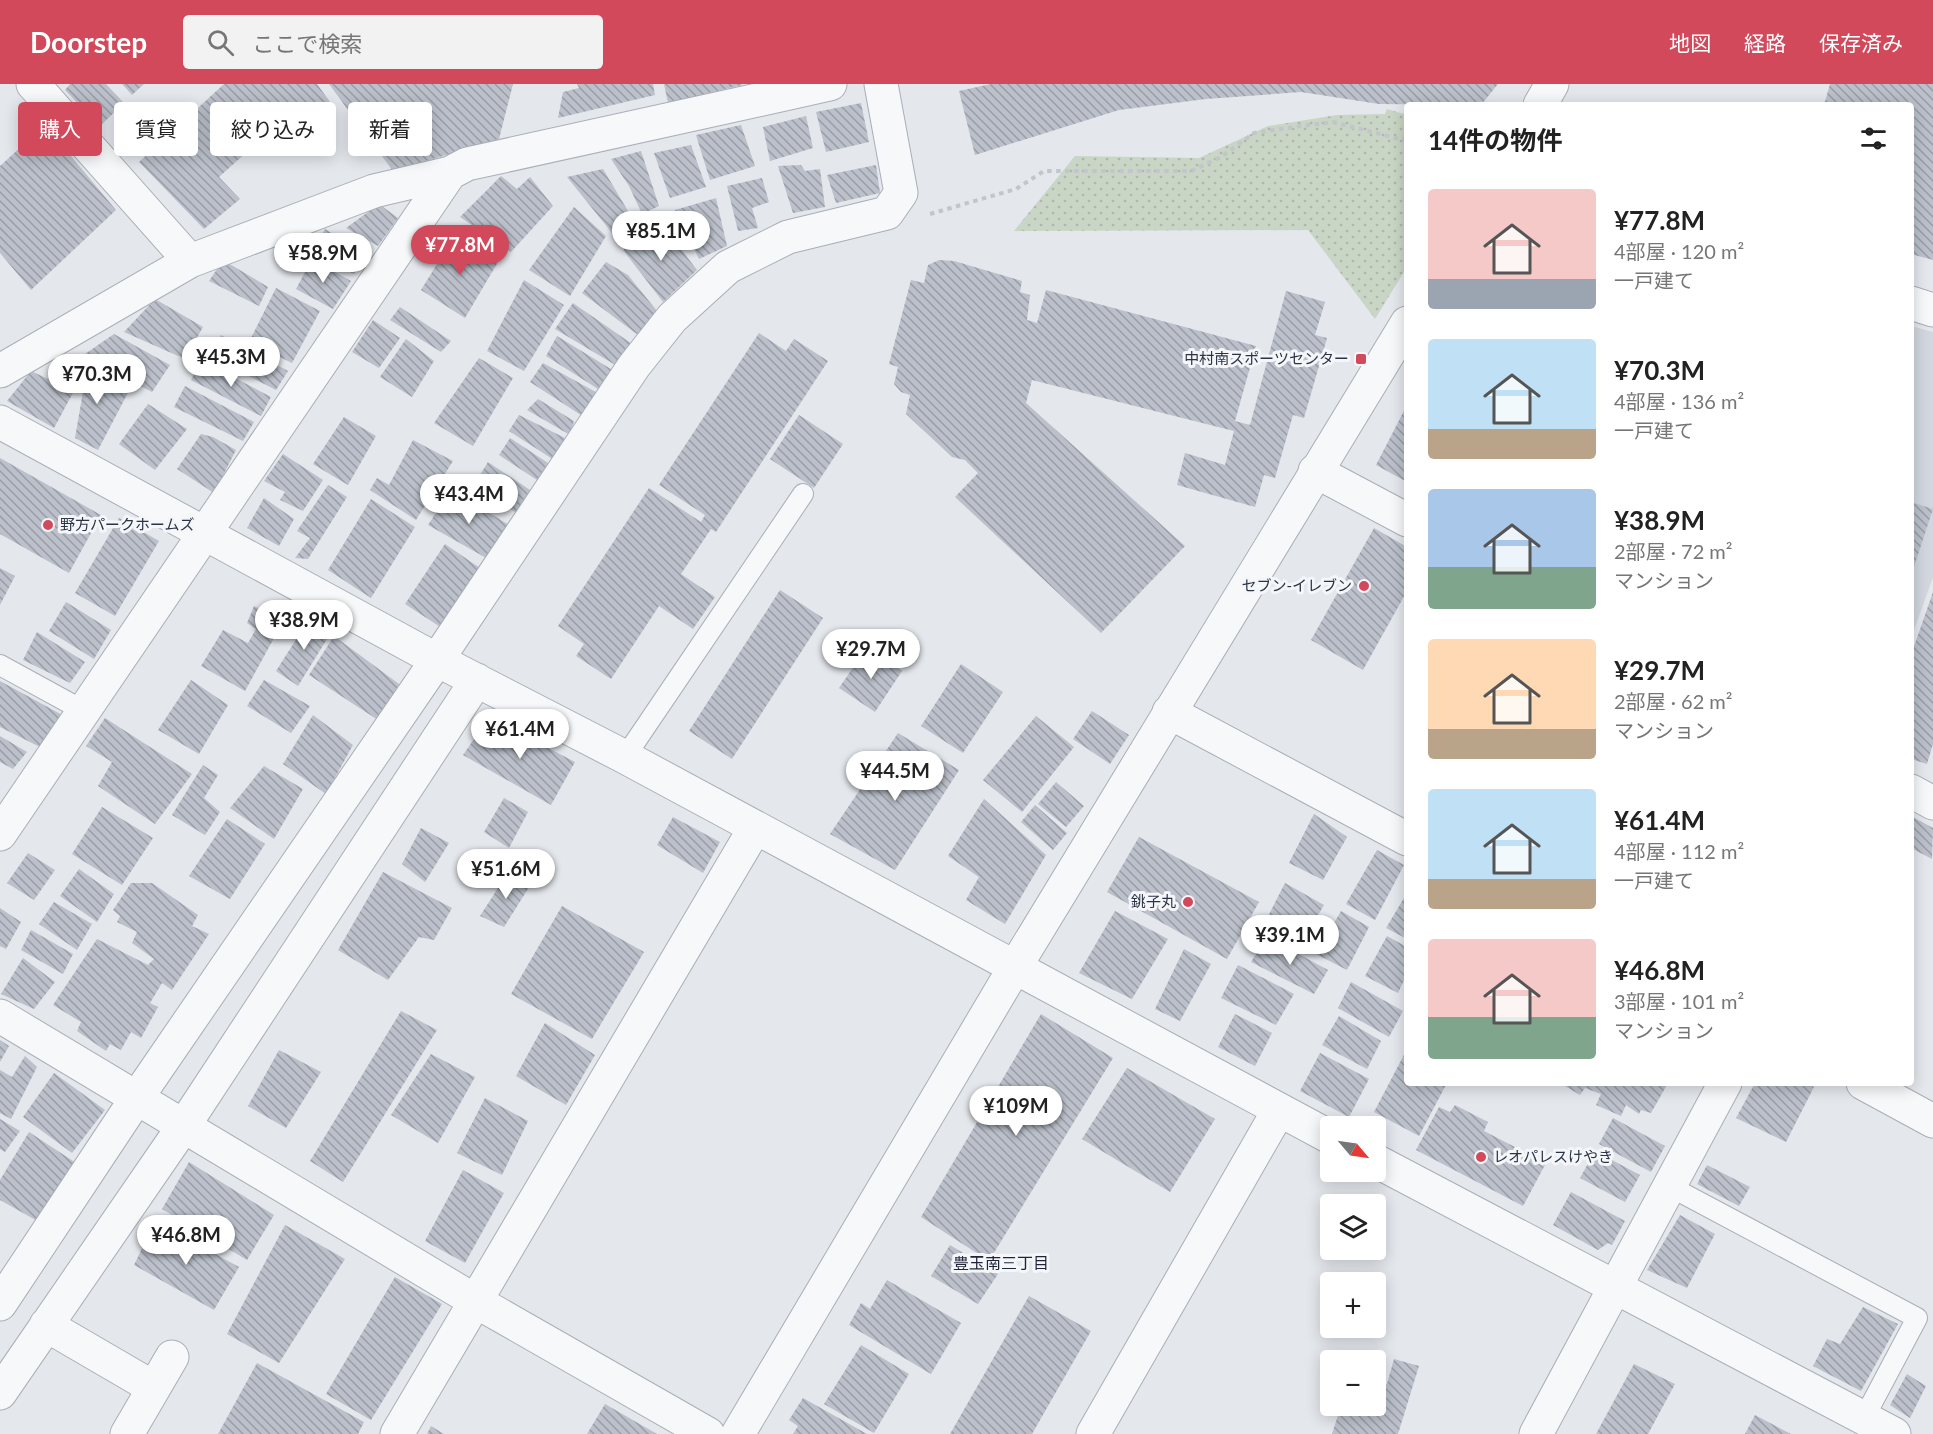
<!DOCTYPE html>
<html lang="ja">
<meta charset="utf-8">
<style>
body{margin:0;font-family:Lato,"Noto Sans JP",sans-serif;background:#f2f2f2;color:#222;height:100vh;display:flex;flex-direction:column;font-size:22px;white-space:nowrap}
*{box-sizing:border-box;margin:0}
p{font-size:20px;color:#767676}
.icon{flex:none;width:33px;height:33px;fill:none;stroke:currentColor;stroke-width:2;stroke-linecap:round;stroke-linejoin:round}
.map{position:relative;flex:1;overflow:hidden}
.drawer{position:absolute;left:1404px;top:18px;width:510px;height:984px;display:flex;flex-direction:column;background:#fff;border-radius:6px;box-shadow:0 3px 15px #0003}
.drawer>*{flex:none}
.top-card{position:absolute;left:18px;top:18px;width:570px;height:54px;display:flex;gap:12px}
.needle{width:39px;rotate:119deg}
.buttons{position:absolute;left:1320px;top:1032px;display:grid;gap:12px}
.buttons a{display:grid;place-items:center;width:66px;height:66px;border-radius:6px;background:#fff;box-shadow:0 3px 15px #0003;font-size:30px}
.price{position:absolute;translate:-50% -51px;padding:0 14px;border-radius:21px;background:#fff;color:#222;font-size:20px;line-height:39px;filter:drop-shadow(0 2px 3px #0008)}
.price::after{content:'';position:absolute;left:50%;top:36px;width:18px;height:14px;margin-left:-9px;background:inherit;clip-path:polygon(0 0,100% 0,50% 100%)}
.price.active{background:#d1495b;color:#fff}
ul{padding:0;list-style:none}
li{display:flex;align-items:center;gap:18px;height:150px;padding:0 24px}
li span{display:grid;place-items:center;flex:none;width:168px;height:120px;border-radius:6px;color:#555}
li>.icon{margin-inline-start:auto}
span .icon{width:72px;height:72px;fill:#fffc;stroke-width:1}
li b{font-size:26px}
h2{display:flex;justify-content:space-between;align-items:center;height:72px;padding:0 24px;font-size:26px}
.chip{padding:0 21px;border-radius:6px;background:#fff;box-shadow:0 3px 15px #0003;font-size:21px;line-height:54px}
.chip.active{background:#d1495b;color:#fff}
header{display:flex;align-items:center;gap:36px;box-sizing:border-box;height:84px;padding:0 30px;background:#d1495b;color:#fff}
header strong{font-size:28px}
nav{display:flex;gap:33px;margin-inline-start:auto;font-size:21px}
.search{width:420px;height:54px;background:#f2f2f2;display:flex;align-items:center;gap:15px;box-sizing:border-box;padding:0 21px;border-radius:6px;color:#767676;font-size:22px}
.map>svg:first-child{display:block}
.built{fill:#d2d6de}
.park{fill:url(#park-dots)}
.building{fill:url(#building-back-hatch)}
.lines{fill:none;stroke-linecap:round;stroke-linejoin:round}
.service-casing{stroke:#a9aeb7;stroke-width:22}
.minor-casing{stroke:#a9aeb7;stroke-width:35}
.tertiary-casing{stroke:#a9aeb7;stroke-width:35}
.path{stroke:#c2c5cb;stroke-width:4;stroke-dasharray:4.5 4.5;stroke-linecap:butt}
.service{stroke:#f7f8fa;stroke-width:20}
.minor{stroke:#f7f8fa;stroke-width:33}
.tertiary{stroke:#f7f8fa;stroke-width:33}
.poi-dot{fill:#d1495b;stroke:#f4f6f9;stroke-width:2}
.labels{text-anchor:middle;stroke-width:6;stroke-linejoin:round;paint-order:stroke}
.poi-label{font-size:15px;fill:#2b3445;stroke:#f4f6f9;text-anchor:end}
.neighbourhood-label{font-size:16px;fill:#1d2536;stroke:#f4f6f9}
</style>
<header>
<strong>Doorstep</strong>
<div class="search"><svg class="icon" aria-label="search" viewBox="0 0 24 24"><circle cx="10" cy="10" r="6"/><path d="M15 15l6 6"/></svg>ここで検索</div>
<nav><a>地図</a><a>経路</a><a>保存済み</a></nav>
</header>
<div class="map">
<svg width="1933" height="1350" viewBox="0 0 1933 1350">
<defs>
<pattern id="park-dots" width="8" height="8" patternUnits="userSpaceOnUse" patternTransform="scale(1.5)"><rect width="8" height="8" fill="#c9d6c5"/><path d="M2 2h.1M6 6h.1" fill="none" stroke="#adb8ab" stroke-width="1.8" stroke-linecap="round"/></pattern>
<pattern id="building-back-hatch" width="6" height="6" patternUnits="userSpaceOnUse" patternTransform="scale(1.5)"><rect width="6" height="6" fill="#bbc0ca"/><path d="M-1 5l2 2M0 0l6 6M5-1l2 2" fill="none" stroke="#989da6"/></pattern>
</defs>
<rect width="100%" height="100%" fill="#e4e7ec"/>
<path class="built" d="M1911 242 1933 248V493L1911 555Z"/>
<path class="park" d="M1387 25 1407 31V183L1375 235 1308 146 1014 147 1075 72 1199 74 1268 42 1337 31 1385 30Z"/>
<path class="building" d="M70 0H106L124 19 100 42 65 6Z
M122 0H144L132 11Z
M224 0H317L336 26 309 54 287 32 219 93 240 115 204 145 139 78Z
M329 0H513L499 55 393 87Z
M577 0H653L655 11 558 34 563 8 579 4Z
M664 0H742V1L668 19Z
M991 0H1498L1481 21 1379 20 1301 8 1206 15 1119 26 975 71 959 7Z
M1830 0H1933V176L1911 170V21H1824Z
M861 19 869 58 826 68 816 28Z
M806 32 813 64 770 77 763 43Z
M45 41 116 126 31 206 0 169V82Z
M741 41 755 82 710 96 696 51Z
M691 61 706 103 670 114 654 69Z
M641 67 659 122 642 130 629 102 611 75Z
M801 81 805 87 820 85 825 123 793 129 778 82Z
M876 81 880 109 836 119 827 91Z
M603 85 634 137 612 149 567 93Z
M501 92 517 105 530 93 553 122 511 168 460 133Z
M762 94 769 118 752 124 758 144 738 147 727 102Z
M716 114 727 162 699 175 675 126Z
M379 120 398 134 378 162 346 144Z
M574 123 606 152 570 212 529 186Z
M662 140 697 186 663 218 623 166Z
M325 145 368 171 354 190 310 168Z
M455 151 498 178 465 234 421 206Z
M312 175 351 197 333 225 296 205Z
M223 176 268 203 259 222 209 197Z
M939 176 954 177 1022 197 1020 208 1030 211 1027 236 1037 239 1046 206 1256 262 1235 337 1250 341 1286 207 1325 218 1315 251 1327 254 1304 334 1293 331 1275 394 1264 391 1255 423 1177 401 1185 369 1225 381 1234 347 1032 296 1026 319 1185 462 1101 549 955 413 978 389 965 376 952 373 906 330 910 311 901 308 894 300 898 283 889 280 911 196 924 199 928 181Z
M606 178 628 191 657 227 638 251 582 209Z
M524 196 564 221 524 287 487 267Z
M276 204 320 227 292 279 249 258Z
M155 215 203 243 185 275 124 248Z
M573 219 635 262 622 285 555 245Z
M400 223 451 257 441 268 390 236Z
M373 236 400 254 379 284 352 268Z
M759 249 786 267 794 255 828 277 716 448 711 445 681 490 715 513 693 545 659 522 611 595 576 572 584 560 558 542 649 404 701 438 705 431 659 401Z
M114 250 170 281 152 308 82 272Z
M221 251 288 287 276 306 209 272Z
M557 252 619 290 606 310 546 272Z
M406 255 434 277 412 313 380 293Z
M479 274 513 294 473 362 434 339Z
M201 276 271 313 261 332 191 296Z
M77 278 130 305 98 366 75 354 84 302 70 295Z
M543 279 603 312 587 335 530 298Z
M31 287 74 307 54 344 7 317Z
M185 302 254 338 243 357 174 323Z
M538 315 574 337 570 351 527 326Z
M148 320 187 345 155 386 119 360Z
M1407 321V398L1376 381Z
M519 331 567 355 554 376 509 347Z
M799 331 843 360 814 404 770 375Z
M344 333 376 352 348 401 313 380Z
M201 350 213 353 236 366 214 409 177 385Z
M510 354 548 379 537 396 499 371Z
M413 356 453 377 416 436 370 406 377 394 389 401Z
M283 370 323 396 303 427 280 416 285 408 264 397Z
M0 374 101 431 69 489 0 450Z
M488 378 533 408 518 430 473 402Z
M328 401 347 413 308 475 295 474 310 454 297 447Z
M451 406 511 442 488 475 428 441Z
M264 414 294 435 279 462 247 444Z
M371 415 415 443 371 514 328 486Z
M1911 418 1933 425 1911 492Z
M119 434 159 457 115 532 75 509Z
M1374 444 1407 463V507L1363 586 1311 556Z
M445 460 480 484 445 546 405 520Z
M0 484 15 492 0 521Z
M780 506 823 534 732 675 689 647Z
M1933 508V660L1927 680 1911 675V571Z
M66 518 111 546 94 575 49 547Z
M254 522 284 536 245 607 201 582 223 546 248 559 256 545 247 539Z
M311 532 332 547 298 602 276 587Z
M37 548 85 578 70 599 23 576Z
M334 552 399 600 378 636 309 591Z
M867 563 902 587 875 628 839 604Z
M961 580 1003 608 963 669 921 642Z
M191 596 228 621 199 670 158 646Z
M264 596 310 622 291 649 247 622Z
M0 597 66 633 42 664 0 643Z
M1092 627 1129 651 1110 680 1073 655Z
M313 631 353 661 326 710 283 680Z
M1036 632 1074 663 1022 728 983 696Z
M489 633 575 678 551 721 463 671Z
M105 634 192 690 155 740 98 702 112 678 86 662Z
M898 649 959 686 895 786 830 750Z
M0 652 27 668 13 685 0 678Z
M203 681 218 691 204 714 220 728 205 751 172 731Z
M264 682 303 705 274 755 230 724Z
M1056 698 1084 722 1066 743 1038 720Z
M504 714 528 728 509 764 484 748Z
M984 715 1046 771 1005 840 966 816 979 793 948 772Z
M1035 721 1067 749 1053 766 1021 738Z
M102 723 153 754 122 801 72 770Z
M1314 730 1347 753 1323 796 1289 779Z
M1911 732 1933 744 1932 775 1911 764Z
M673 733 720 758 703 789 657 761Z
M227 735 265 760 230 815 189 792Z
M421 744 449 759 425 798 402 780Z
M1139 753 1259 818 1227 875 1107 808Z
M1377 766 1404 781 1375 836 1346 820Z
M28 769 55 786 34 816 7 799Z
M79 785 114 810 97 838 60 812Z
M509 787 531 800 504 843 480 832Z
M383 788 452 824 434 856 419 853 388 896 338 866Z
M131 799H152L198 831 192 842 209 850 172 906 162 899 150 919 158 923 141 954 131 948 121 966 110 960 106 967 77 947 81 938 53 921 97 855 148 881 154 875 132 859 137 848 117 838 120 832 113 826Z
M1285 799 1324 821 1301 860 1264 840Z
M1407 809V855L1386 844Z
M54 818 92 840 77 866 39 840Z
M562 822 644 868 592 955 511 910Z
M0 824 21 838 6 865 0 862Z
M1115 827 1168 855 1132 915 1079 889Z
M1341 827 1369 843 1347 886 1316 870Z
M31 846 73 870 63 890 21 866Z
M1387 852 1407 863V890L1398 909 1365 892Z
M1267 853 1328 886 1314 910 1251 878Z
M1184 865 1211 880 1180 937 1155 925Z
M23 874 55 898 34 925 1 910Z
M1238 881 1294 910 1276 941 1221 914Z
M1351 898 1403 927 1389 953 1338 924Z
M401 927 437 946 343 1098 310 1077Z
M1041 930 1113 974 989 1177 921 1133Z
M1235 930 1272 949 1255 982 1218 963Z
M1339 932 1381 957 1367 985 1322 961Z
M545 939 595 971 566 1021 516 992Z
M0 956 9 962 0 978Z
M1407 965V999H1447L1419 1052 1374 1028Z
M279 966 321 988 286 1044 248 1022Z
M1320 969 1369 995 1349 1033 1300 1007Z
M431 970 475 993 438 1059 391 1031Z
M25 972 37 983 11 1035 0 1029V986L12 993Z
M1127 984 1215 1035 1170 1108 1082 1055Z
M54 989 105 1026 72 1069 23 1033Z
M1560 999H1668L1651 1029 1641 1026 1639 1030 1626 1021 1621 1032 1596 1021 1601 1010 1585 1004 1580 1011Z
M1755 999H1806L1814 1003 1786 1058 1736 1034Z
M485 1014 528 1037 502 1091 457 1069Z
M1455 1021 1488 1038 1484 1047 1546 1079 1523 1122 1416 1066 1439 1023 1450 1028Z
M1613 1034 1665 1062 1651 1088 1599 1060Z
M0 1035 20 1047 5 1068 0 1065Z
M29 1048 76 1079 39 1138 0 1116V1096Z
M1595 1067 1640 1091 1625 1118 1580 1094Z
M189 1078 274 1131 247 1176 162 1125Z
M1707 1081 1750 1103 1739 1122 1697 1100Z
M463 1086 504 1109 465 1179 425 1157Z
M1571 1108 1625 1137 1612 1161 1608 1159 1598 1166 1553 1141Z
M1680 1131 1715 1150 1687 1204 1647 1186Z
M155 1137 239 1183 214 1226 134 1181Z
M285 1141 345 1175 279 1279 227 1250Z
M950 1161 998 1190 978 1220 931 1192Z
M395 1193 442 1220 371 1336 326 1310Z
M887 1196 961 1239 931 1290 849 1241 861 1219 870 1225Z
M1029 1212 1091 1247 1032 1350H950Z
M1863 1223 1898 1240 1861 1307 1813 1282 1827 1255 1840 1260Z
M861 1261 909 1290 874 1349 824 1320Z
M1394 1275 1419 1282 1398 1350H1332L1341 1322H1376V1298L1387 1300Z
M257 1279 364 1338 358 1350H218Z
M1634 1280 1675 1300 1648 1350H1596Z
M1907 1290 1926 1302 1910 1334 1890 1321Z
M803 1314 867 1350H793L798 1342 789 1336Z
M605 1320 657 1350H587Z
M1755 1331 1791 1350H1745Z
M431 1342 444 1350H427Z"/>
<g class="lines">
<defs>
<path id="service" d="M0 581 84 627
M625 673 803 410
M1669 1102 1917 1234 1864 1334"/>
<path id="minor" d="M33 0 190 177
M1911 219 1933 226
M0 287 190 177 374 107 450 89 467 80 830 0
M0 338 437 576 625 673 1330 1053
M1315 387 1407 436
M1169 628 1407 755
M1911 707 1933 719
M0 750 450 89
M0 932 477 1218 708 1350
M1863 999 1933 1037
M1376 1077 1894 1350
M0 1220 136 1015 437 576 634 282 672 234 728 183 788 153 887 129 901 109 881 0
M46 1241 154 1304
M0 1309 183 1043 477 596
M127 1350 172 1273
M397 1350 755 744
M1093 1350 1279 1026
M1536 1350 1725 999"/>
<path id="tertiary" d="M1540 21 1552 0
M738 1350 1015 883 1407 239"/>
</defs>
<use href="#service" class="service-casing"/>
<use href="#minor" class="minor-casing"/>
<use href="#tertiary" class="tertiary-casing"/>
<path class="path" d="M930 130 1016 105 1044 87H1191L1221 73 1254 49 1301 42 1333 38 1407 57"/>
<use href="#service" class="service"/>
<use href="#minor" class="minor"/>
<use href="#tertiary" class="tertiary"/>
</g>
<g class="poi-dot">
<rect x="1355" y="269" width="12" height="12" rx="3"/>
<circle cx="48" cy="441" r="6"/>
<circle cx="1364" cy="502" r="6"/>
<circle cx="1188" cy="818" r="6"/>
<circle cx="1481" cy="1073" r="6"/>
</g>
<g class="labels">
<g class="poi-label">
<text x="1349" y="280">中村南スポーツセンター</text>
<text x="60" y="446" text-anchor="start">野方パークホームズ</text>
<text x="1352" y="507">セブン-イレブン</text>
<text x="1176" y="823">銚子丸</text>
<text x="1493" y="1078" text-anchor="start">レオパレスけやき</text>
</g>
<g class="neighbourhood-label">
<text x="1001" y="1185">豊玉南三丁目</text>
</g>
</g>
</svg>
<div class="buttons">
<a><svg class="needle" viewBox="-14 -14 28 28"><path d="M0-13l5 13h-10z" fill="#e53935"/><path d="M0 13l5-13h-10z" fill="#767676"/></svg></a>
<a><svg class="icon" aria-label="layers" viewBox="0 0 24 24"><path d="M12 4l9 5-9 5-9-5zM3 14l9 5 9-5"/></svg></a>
<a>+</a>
<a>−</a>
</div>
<b class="price" style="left:661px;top:178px">¥85.1M</b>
<b class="price active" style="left:460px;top:192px">¥77.8M</b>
<b class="price" style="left:323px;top:200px">¥58.9M</b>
<b class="price" style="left:231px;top:304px">¥45.3M</b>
<b class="price" style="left:97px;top:321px">¥70.3M</b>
<b class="price" style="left:469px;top:441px">¥43.4M</b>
<b class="price" style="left:304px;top:567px">¥38.9M</b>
<b class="price" style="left:871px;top:596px">¥29.7M</b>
<b class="price" style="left:520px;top:676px">¥61.4M</b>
<b class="price" style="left:895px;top:718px">¥44.5M</b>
<b class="price" style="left:506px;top:816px">¥51.6M</b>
<b class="price" style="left:1290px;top:882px">¥39.1M</b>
<b class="price" style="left:1016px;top:1053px">¥109M</b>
<b class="price" style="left:186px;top:1182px">¥46.8M</b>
<div class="top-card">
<a class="chip active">購入</a>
<a class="chip">賃貸</a>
<a class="chip">絞り込み</a>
<a class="chip">新着</a>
</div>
<section class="drawer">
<h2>14件の物件<svg class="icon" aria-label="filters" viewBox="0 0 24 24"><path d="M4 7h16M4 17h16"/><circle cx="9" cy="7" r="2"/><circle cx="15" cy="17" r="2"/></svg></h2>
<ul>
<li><span style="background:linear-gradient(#f6c9c9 75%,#9aa5b1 0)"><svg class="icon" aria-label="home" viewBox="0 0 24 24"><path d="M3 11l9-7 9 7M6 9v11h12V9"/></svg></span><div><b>¥77.8M</b><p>4部屋 · 120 m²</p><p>一戸建て</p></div></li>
<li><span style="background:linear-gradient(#bfe0f5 75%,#b9a48a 0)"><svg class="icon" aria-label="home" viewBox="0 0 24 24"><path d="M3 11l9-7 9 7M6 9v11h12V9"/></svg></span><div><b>¥70.3M</b><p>4部屋 · 136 m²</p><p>一戸建て</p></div></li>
<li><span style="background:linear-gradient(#a9c7e8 65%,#7fa58c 0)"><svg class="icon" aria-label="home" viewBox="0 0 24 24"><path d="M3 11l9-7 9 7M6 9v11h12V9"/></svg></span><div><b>¥38.9M</b><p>2部屋 · 72 m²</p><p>マンション</p></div></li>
<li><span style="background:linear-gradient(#ffd9b3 75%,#b9a48a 0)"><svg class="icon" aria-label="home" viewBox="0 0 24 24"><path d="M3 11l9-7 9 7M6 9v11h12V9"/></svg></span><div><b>¥29.7M</b><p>2部屋 · 62 m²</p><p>マンション</p></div></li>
<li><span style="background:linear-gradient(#bfe0f5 75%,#b9a48a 0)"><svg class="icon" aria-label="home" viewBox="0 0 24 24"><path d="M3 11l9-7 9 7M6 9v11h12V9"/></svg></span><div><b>¥61.4M</b><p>4部屋 · 112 m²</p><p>一戸建て</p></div></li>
<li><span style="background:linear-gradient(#f6c9c9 65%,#7fa58c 0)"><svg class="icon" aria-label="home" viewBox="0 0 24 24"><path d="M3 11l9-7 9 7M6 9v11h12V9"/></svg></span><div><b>¥46.8M</b><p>3部屋 · 101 m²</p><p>マンション</p></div></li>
</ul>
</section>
</div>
